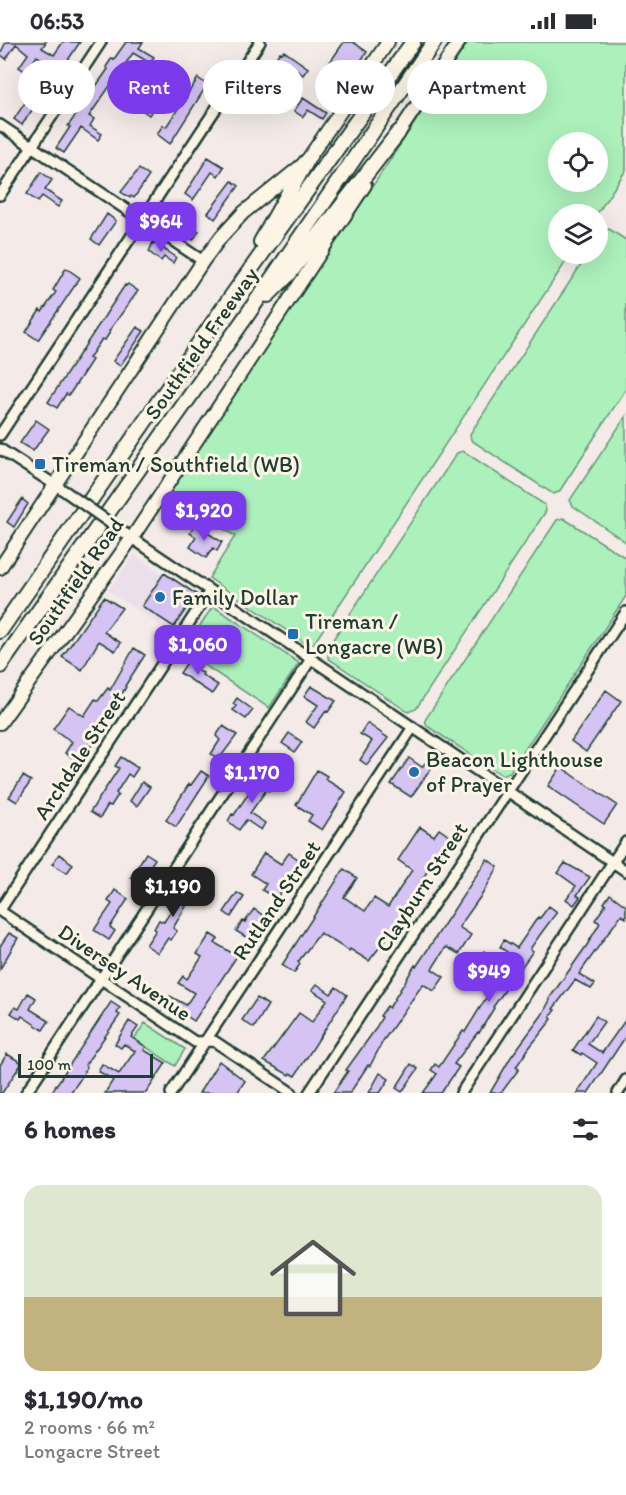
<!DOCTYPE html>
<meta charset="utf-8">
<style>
body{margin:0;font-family:Itim,sans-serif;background:#f7f7f7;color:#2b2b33;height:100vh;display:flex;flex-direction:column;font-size:22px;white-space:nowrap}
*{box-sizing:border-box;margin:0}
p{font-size:20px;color:#7c7c81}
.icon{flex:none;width:33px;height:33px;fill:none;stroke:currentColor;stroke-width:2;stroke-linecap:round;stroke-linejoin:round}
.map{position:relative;height:1051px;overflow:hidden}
.drawer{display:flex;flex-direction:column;background:#fff;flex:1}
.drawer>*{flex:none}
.hud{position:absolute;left:18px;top:18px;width:591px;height:54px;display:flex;gap:12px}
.tools{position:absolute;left:548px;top:90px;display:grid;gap:12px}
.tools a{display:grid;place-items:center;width:60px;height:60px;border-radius:50%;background:#fff;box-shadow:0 6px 24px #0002;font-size:30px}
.scale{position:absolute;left:18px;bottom:15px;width:135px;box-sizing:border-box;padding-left:6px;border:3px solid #1f3d34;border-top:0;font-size:16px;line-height:21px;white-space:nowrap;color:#1f3d34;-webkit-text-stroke:4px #fcf5e5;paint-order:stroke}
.price{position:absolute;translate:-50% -51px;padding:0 14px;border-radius:12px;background:#7c3aed;color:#fff;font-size:20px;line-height:39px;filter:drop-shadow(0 2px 3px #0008)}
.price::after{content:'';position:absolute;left:50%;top:36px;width:18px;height:14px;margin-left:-9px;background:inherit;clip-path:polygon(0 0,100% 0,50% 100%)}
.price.current{background:#222;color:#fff}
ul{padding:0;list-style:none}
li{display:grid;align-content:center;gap:12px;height:318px;padding:0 24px}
li span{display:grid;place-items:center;height:186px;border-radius:18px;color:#555}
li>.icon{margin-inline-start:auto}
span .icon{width:108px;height:108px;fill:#fffc;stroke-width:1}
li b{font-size:26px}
h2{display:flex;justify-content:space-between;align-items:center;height:72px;padding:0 24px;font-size:26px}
.tag{padding:0 21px;border-radius:27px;background:#fff;box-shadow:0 6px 24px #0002;font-size:21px;line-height:54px}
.tag.current{background:#7c3aed;color:#fff}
.status{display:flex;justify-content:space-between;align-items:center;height:42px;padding:0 30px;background:#fff;direction:ltr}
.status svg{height:16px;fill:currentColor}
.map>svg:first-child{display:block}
.built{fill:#ebdfec}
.green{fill:#acf1bc;stroke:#669778;stroke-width:1.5;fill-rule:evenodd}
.building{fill:#d5c3f4;stroke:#1f3d34;stroke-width:1.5}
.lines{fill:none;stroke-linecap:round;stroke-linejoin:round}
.minor-casing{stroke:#1f3d34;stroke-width:14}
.major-casing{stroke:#1f3d34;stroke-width:16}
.highway-casing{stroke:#1f3d34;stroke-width:18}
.minor{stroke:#fcf5e5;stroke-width:9}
.major{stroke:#fcf5e5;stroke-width:12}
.highway{stroke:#fcf5e5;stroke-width:14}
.minor-bridge-casing{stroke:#1f3d34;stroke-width:14;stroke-linecap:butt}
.minor-bridge{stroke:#fcf5e5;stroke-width:9}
.poi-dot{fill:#1f6fb2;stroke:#fcf5e5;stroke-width:2}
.labels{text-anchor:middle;stroke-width:6;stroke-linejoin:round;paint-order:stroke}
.street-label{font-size:22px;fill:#1f3d34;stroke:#fcf5e5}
.poi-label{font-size:22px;fill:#1f3d34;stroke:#fcf5e5;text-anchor:start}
</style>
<div class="status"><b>06:53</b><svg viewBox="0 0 49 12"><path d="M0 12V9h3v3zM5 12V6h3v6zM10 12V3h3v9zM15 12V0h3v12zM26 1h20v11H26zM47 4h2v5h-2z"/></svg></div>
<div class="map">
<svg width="626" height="1051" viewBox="0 0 626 1051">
<rect width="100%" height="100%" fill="#f4ebe8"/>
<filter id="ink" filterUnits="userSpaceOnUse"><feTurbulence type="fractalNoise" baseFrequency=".0167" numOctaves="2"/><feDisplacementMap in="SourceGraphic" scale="12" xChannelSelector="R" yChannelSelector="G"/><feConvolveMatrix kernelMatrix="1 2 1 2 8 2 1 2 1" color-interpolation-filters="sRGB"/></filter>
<g filter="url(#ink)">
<path class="built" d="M134 513 197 554 172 591 108 549Z"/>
<path class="green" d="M468 0H626V128L597 172H558V212H571L314 601 308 603 209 536 235 494 169 452ZM558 100H597V140H558Z
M609 187 626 198V347L559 450 553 452 471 398 470 392 588 212H597C597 200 597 191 609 187Z
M626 374V500L573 464 570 458Z
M463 409 545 463 546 469 416 667 408 670 328 616V605L457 411Z
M563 476 626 516V554L510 730 502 733 427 684 425 678 557 478Z
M213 564 299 621 269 666 183 609Z
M145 981 185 1007 175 1024 134 997Z"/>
<path class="building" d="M6 0H46L42 6 54 13 63 0H80L62 27 60 26 58 28 37 14 26 30 19 25 28 12 16 2 6 17 0 12Z
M126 0H143L139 6 154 15 150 21 133 11 89 74 94 77 90 84 102 92 98 98 81 86 64 111 56 106 70 85 68 84 108 27 106 25 112 16 114 17Z
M344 0H353L367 10 348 37 328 23Z
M284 9 308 26 303 33 288 22 270 46 259 39 280 10 282 11Z
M198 36 207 43 170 102 157 92 163 83 166 85Z
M162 38 169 43 149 73 126 57 138 40 154 50Z
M39 40 47 46 22 83 14 77Z
M303 56 326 71 322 77 308 68 303 75 294 69Z
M208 115 224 125 218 134 212 130 193 158 185 152Z
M139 127 149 134 134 156 131 154 130 156 121 150Z
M41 130 52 138 45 148 62 159 58 165 42 154 38 160 27 152Z
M232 139 239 144 215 177 208 171Z
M172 171 199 189 193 198 166 180Z
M107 172 116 179 99 203 91 197Z
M153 200 176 215 173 221 164 215 161 219 149 210Z
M66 226 80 236 38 298 26 290 40 268 42 270 56 250 53 248Z
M128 242 138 249 109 289 110 290 105 298 102 297 89 316 92 318 69 353 66 352 57 366 48 360 125 243 126 244Z
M137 285 144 289 120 324 113 319Z
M36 378 49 387 33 409 20 401Z
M22 457 28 462 14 485 7 480Z
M195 483 222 500 217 509 213 506 206 516 190 505 196 495 190 491Z
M164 531 196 552 174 585 142 564Z
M104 555 122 566 104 590 121 601 115 609 99 599 82 628 62 615Z
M134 606 145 613 125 644 126 645 117 660 119 661 107 680 105 679 94 695 96 697 90 706 87 704 76 718 65 711 72 700 53 687 69 664 84 674 95 657 98 659 108 646 110 648Z
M190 616 201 624 198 629 203 631 202 633 218 643 212 652 180 631Z
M311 644 336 659 328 670 326 669 314 686 306 680 318 663 304 654Z
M606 648 621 659 586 710 571 699Z
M237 656 253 668 246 677 233 668 236 664 233 662Z
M367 681 388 696 367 723 360 718 372 699 360 692Z
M223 684 237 693 219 717 211 712 220 698 216 694Z
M289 691 302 700 295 710 282 701Z
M121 715 138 726 132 735 128 732 116 751 118 753 111 764 108 763 100 776 90 770 119 726 115 724Z
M409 716 422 725 425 721 432 725 411 755 391 742Z
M561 725 617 763 604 782 548 744Z
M317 728 327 734 325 737 346 750 322 788 308 779 312 773 296 763Z
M201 729 209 734 176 785 166 778 189 742 191 743Z
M262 731 275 740 269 749 267 747 250 771 265 781 261 788 246 778 239 788 228 779 232 772 234 773Z
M23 734 31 739 17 760 9 755Z
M142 740 150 745 137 764 130 759Z
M420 785 434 794 439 787 452 796 436 819 434 818 386 897 369 919 350 907 349 909 320 891 298 920 300 922 294 931 282 923 344 827 357 836 344 855 365 869 374 856 388 865 412 828 398 818Z
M146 811 155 817 139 841 131 835Z
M264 811 281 822 289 811 302 820 276 857 262 848 266 842 251 832Z
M59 812 73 822 67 831 52 822Z
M487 817 498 825 483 851 459 885 471 893 459 912 446 905 432 927 444 935 434 949 423 942 383 999 370 1024 368 1023 350 1051H333L348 1029 346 1028 374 989 382 975 380 974 387 964 389 966 415 923 416 925 428 907Z
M565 821 590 835 577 853 580 855 574 863 566 857 576 844 558 831Z
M189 841 203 850 197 859 191 856 173 886 177 889 171 898 168 896 158 911 146 903 156 888 154 887 159 878 164 880 175 862 173 861Z
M115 848 128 857 110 885 115 889 109 898 94 888 112 862 108 859Z
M237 851 244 855 231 875 224 870Z
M610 852 626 864V876L621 873 579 932 595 942 591 947 575 938 553 967 555 968 550 975 552 977 529 1006 516 1025 519 1027 501 1051H490L511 1015 542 973 550 958 549 957 587 903 600 881 595 878 606 862 604 861Z
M549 864 557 870 542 890 530 907 533 909 493 965 494 966 479 991 478 990 454 1022 459 1025 441 1051H423L437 1032 431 1028 435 1022 439 1025 463 989 465 990 486 956 515 916 500 905 504 898 517 906 538 875 540 876Z
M254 867 264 874 249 897 236 889 243 879 245 880Z
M9 891 18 896 0 927V904Z
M210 892 218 897 215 901 237 914 194 979 166 960 170 954 186 963 194 951 178 941 183 934 187 937 202 915 197 912Z
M484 909 491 914 478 935 470 930Z
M317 942 331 952 336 945 347 953 295 1034 290 1031 289 1033 264 1019 299 971 312 980 327 958 312 948Z
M28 951 36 956 30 967 49 979 43 988 22 974 20 977 11 971 15 965 19 967Z
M257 956 268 963 254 986 242 978Z
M111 960 120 966 117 971 120 973 85 1023 87 1025 79 1039 70 1051H51Z
M596 974 604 980 588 1002 602 1011 626 977V994L588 1051H577L597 1021 582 1011 581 1013 573 1008Z
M129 979 138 985 131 995 146 1005 144 1008 166 1021 146 1051H105L113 1038 98 1029 102 1022 119 1032 135 1009 124 1002 121 1006 115 1002Z
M7 1012 22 1021 2 1051H0V1023Z
M219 1019 245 1039 237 1051H199Z
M411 1022 418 1027 402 1050 396 1046Z
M380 1031 389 1037 380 1051H369Z"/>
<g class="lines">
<defs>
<path id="minor" d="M0 83 203 219
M0 153 101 0
M0 393 260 0
M0 407 66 450
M120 488 626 829
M0 868 210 549
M0 869 195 1000 214 999 292 1051
M26 1051 311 617
M171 1051 413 685
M309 1051 626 570
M461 1051 626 800
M618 1051 626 1038"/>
<path id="major" d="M394 98 459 0
M0 526 203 219 221 195 243 171 306 120 388 0
M0 681 132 496 365 143"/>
<path id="highway" d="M261 200 306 120
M268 253 289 232 398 91
M0 589 226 262 413 0
M0 624 245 276 434 0"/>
</defs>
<use href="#minor" class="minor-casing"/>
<use href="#major" class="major-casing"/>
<use href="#highway" class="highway-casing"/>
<use href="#minor" class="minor"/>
<use href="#major" class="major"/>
<use href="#highway" class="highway"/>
<defs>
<path id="minor-bridge" d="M66 450 120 488"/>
</defs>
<use href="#minor-bridge" class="minor-bridge-casing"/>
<use href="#minor-bridge" class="minor-bridge"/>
</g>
</g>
<g class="poi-dot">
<rect x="34" y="416" width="12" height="12" rx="3"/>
<circle cx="160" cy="555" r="6"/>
<rect x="287" y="586" width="12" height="12" rx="3"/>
<circle cx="414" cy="730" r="6"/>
</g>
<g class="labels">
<g class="street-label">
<text transform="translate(201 301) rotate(-55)" y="8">Southfield Freeway</text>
<text transform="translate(75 539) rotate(-55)" y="8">Southfield Road</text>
<text transform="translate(79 713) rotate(-57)" y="8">Archdale Street</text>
<text transform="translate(421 845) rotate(-57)" y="8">Clayburn Street</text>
<text transform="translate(276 858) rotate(-56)" y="8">Rutland Street</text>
<text transform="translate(125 930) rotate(34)" y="8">Diversey Avenue</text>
</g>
<g class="poi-label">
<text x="52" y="430">Tireman / Southfield (WB)</text>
<text x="172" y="563">Family Dollar</text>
<text x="305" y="587">Tireman /<tspan x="305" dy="25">Longacre (WB)</tspan></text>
<text x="426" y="725">Beacon Lighthouse<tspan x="426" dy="25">of Prayer</tspan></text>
</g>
</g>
</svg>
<div class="tools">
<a><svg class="icon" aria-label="locate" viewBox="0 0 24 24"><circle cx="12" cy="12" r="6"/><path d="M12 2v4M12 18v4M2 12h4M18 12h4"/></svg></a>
<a><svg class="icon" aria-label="layers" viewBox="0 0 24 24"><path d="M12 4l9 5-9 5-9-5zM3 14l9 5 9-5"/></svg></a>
</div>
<div class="scale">100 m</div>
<b class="price" style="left:161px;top:211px">$964</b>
<b class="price" style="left:204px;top:500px">$1,920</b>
<b class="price" style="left:198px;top:634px">$1,060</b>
<b class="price" style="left:252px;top:762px">$1,170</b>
<b class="price current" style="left:173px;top:876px">$1,190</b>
<b class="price" style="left:489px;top:961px">$949</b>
<div class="hud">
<a class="tag">Buy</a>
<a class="tag current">Rent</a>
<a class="tag">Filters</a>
<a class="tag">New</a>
<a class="tag">Apartment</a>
</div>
</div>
<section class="drawer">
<h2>6 homes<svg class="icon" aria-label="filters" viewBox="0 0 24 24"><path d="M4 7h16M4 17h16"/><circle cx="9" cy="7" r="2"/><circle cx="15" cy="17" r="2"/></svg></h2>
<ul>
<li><span style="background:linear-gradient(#dfe7d0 60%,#c2b280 0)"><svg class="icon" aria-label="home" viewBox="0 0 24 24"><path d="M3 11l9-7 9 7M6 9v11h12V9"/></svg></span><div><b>$1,190/mo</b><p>2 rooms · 66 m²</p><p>Longacre Street</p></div></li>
</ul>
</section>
